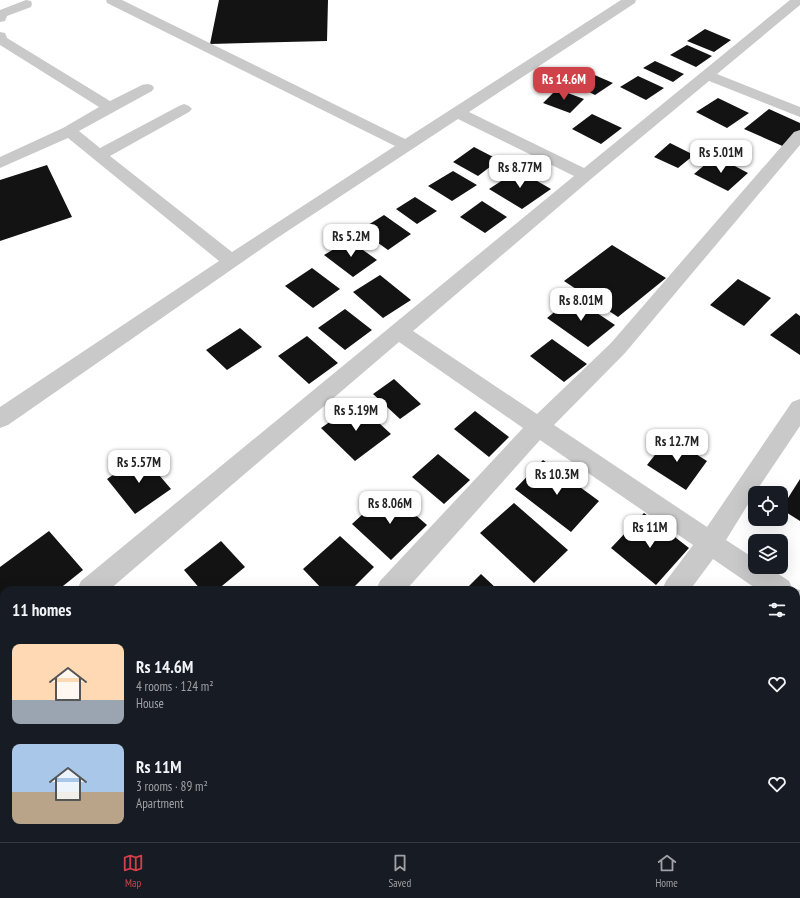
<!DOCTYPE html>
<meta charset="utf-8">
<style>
body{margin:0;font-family:"PT Sans Narrow",sans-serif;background:#20242c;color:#f1f3f6;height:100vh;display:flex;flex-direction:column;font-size:15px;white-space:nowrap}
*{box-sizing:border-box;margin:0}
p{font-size:13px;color:#9ea1a6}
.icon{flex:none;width:22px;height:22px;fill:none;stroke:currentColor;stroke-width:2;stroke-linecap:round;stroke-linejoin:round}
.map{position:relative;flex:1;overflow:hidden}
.side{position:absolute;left:0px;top:586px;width:800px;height:256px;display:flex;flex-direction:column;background:#171b24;border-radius:12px 12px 0 0;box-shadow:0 4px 16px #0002}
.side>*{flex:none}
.tools{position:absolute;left:748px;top:486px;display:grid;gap:8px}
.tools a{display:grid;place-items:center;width:40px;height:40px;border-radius:8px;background:#171b24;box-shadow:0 4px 16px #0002;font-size:20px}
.price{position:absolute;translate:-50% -34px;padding:0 9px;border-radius:8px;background:#fff;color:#222;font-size:13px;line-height:26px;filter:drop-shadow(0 1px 2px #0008)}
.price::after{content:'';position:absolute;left:50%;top:24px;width:12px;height:9px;margin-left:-6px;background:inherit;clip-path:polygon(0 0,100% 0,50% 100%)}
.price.active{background:#d04249;color:#fff}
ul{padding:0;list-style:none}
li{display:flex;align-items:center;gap:12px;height:100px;padding:0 12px}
li span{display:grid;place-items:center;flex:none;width:112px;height:80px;border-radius:8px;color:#555}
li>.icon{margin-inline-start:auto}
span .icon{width:48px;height:48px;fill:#fffc;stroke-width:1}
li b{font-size:17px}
h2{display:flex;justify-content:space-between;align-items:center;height:48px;padding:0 12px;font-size:17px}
.menu{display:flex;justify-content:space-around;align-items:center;height:56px;border-top:1px solid #363941;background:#171b24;font-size:11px;color:#9ea1a6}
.menu a{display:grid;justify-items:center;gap:2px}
.menu .active{color:#d04249}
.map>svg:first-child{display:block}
.building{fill:#131313}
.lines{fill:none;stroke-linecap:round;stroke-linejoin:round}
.minor{fill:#c9c9c9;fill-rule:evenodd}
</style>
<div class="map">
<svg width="800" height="842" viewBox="0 0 800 842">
<rect width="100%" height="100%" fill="#fff"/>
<path class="building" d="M219 0H328L327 41 210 44Z
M705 29 731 40 714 52 687 41Z
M687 45 712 56 696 67 670 55Z
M655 61 684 74 673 82 643 68Z
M590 73 613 83 595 95 573 84Z
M638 76 664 88 646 100 620 87Z
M557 89 584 99 570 113 543 103Z
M718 98 749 113 727 128 696 112Z
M769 109 800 123V137L787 148 744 129Z
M592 114 622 128 601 144 572 129Z
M670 143 694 155 678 168 654 157Z
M474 147 499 160 478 176 453 162Z
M714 157 731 164 748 173 728 191 694 174Z
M47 165 72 217 0 241V180Z
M518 170 551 189 522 209 489 189Z
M453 171 477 185 452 201 428 186Z
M415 197 437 211 417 224 396 209Z
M482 201 507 217 485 233 460 217Z
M384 215 411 234 388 250 360 230Z
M349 240 377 260 353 277 324 255Z
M612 245 666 278 618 317 564 281Z
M312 268 340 289 313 308 285 286Z
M380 275 411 300 383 318 353 292Z
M738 279 771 298 744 326 710 305Z
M573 297 615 325 588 347 547 318Z
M345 309 372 330 345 350 318 328Z
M796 313 800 316V355L770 335Z
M240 328 262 347 227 370 206 350Z
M307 336 338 363 309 384 278 356Z
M552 339 587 364 564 382 530 356Z
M394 379 421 404 400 419 373 394Z
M357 403 391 434 355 461 321 428Z
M475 411 509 437 489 457 454 429Z
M669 437 707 461 686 490 647 465Z
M438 454 470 480 444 504 412 477Z
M142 455 171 489 135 514 107 479Z
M543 460 599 501 571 532 515 489Z
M800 479V521L781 509Z
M388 491 427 525 391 560 352 524Z
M514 503 568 550 534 583 480 533Z
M644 513 689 548 656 585 611 548Z
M49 531 83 570 58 590H4V633L0 636V567Z
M340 536 374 567 351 590H323L303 569Z
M221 541 245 567 217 590H201L184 570Z
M481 574 498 590H465Z
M800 628V716L796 713V634Z
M796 727 800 730V756L796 761Z
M235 838H297L300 842H231Z
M356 838H422L425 842H352Z
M549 838H565L569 842H546Z"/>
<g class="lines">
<path class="minor" d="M26 0 31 1 32 4 31 7 7 16 5 21 0 22V10Z
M106 0H122L405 139 621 0H636L635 3 469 112 584 168 790 0H800V5L717 74 800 107V117L709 81 591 179 413 331 537 414 611 343 794 132 800 130V145L625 353 554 425 707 527 792 402 800 399V426L755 493 726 540 755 559V567H768L789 581 793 590 796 589 800 590V617L796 615V590H758L713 559 690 590H662L666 581 693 545 540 440 406 590H376L380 581 523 428 399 342 109 590H77L81 581 574 176 458 119 274 240 8 425 0 428V407L219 261 68 138 0 168V157L63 128 99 107 0 45V32L5 33 7 38 110 101 142 85 147 84 152 85 154 88 152 91 79 131 100 148 179 106 184 104 189 106 192 109 189 112 110 156 232 252 395 146 107 3Z
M4 648V677L0 679V650Z
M149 838H183L181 842H147Z
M475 838H508L506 842H473Z"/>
</g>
</svg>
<div class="tools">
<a><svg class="icon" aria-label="locate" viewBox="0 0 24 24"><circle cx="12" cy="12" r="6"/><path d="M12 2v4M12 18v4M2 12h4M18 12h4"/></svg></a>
<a><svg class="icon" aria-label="layers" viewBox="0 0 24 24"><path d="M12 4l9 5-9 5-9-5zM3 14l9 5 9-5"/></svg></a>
</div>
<b class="price active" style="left:564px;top:101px">Rs 14.6M</b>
<b class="price" style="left:721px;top:174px">Rs 5.01M</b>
<b class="price" style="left:520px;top:189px">Rs 8.77M</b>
<b class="price" style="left:351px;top:258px">Rs 5.2M</b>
<b class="price" style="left:581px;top:322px">Rs 8.01M</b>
<b class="price" style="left:356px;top:432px">Rs 5.19M</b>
<b class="price" style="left:677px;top:463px">Rs 12.7M</b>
<b class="price" style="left:139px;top:484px">Rs 5.57M</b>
<b class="price" style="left:557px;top:496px">Rs 10.3M</b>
<b class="price" style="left:390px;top:525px">Rs 8.06M</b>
<b class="price" style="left:650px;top:549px">Rs 11M</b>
<section class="side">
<h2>11 homes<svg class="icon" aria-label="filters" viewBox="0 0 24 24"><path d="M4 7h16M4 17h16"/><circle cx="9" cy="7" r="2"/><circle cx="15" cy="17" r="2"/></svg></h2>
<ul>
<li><span style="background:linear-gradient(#ffd9b3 70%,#9aa5b1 0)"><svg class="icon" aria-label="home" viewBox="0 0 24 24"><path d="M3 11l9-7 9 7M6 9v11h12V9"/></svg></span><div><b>Rs 14.6M</b><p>4 rooms · 124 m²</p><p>House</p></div><svg class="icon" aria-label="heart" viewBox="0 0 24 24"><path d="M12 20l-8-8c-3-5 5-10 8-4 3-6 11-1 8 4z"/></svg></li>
<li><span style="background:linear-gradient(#a9c7e8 60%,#b9a48a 0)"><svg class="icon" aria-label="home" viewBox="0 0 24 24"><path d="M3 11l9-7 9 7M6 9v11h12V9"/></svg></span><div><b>Rs 11M</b><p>3 rooms · 89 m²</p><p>Apartment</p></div><svg class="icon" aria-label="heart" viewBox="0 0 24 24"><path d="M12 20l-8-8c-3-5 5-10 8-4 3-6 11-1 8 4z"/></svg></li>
</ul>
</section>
</div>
<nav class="menu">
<a class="active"><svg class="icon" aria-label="map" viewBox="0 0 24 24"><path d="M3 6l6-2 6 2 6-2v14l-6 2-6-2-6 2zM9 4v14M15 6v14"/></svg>Map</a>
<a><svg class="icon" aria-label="saved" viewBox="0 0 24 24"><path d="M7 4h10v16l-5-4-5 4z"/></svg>Saved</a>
<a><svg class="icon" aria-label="home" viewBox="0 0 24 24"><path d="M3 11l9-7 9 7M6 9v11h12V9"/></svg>Home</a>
</nav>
